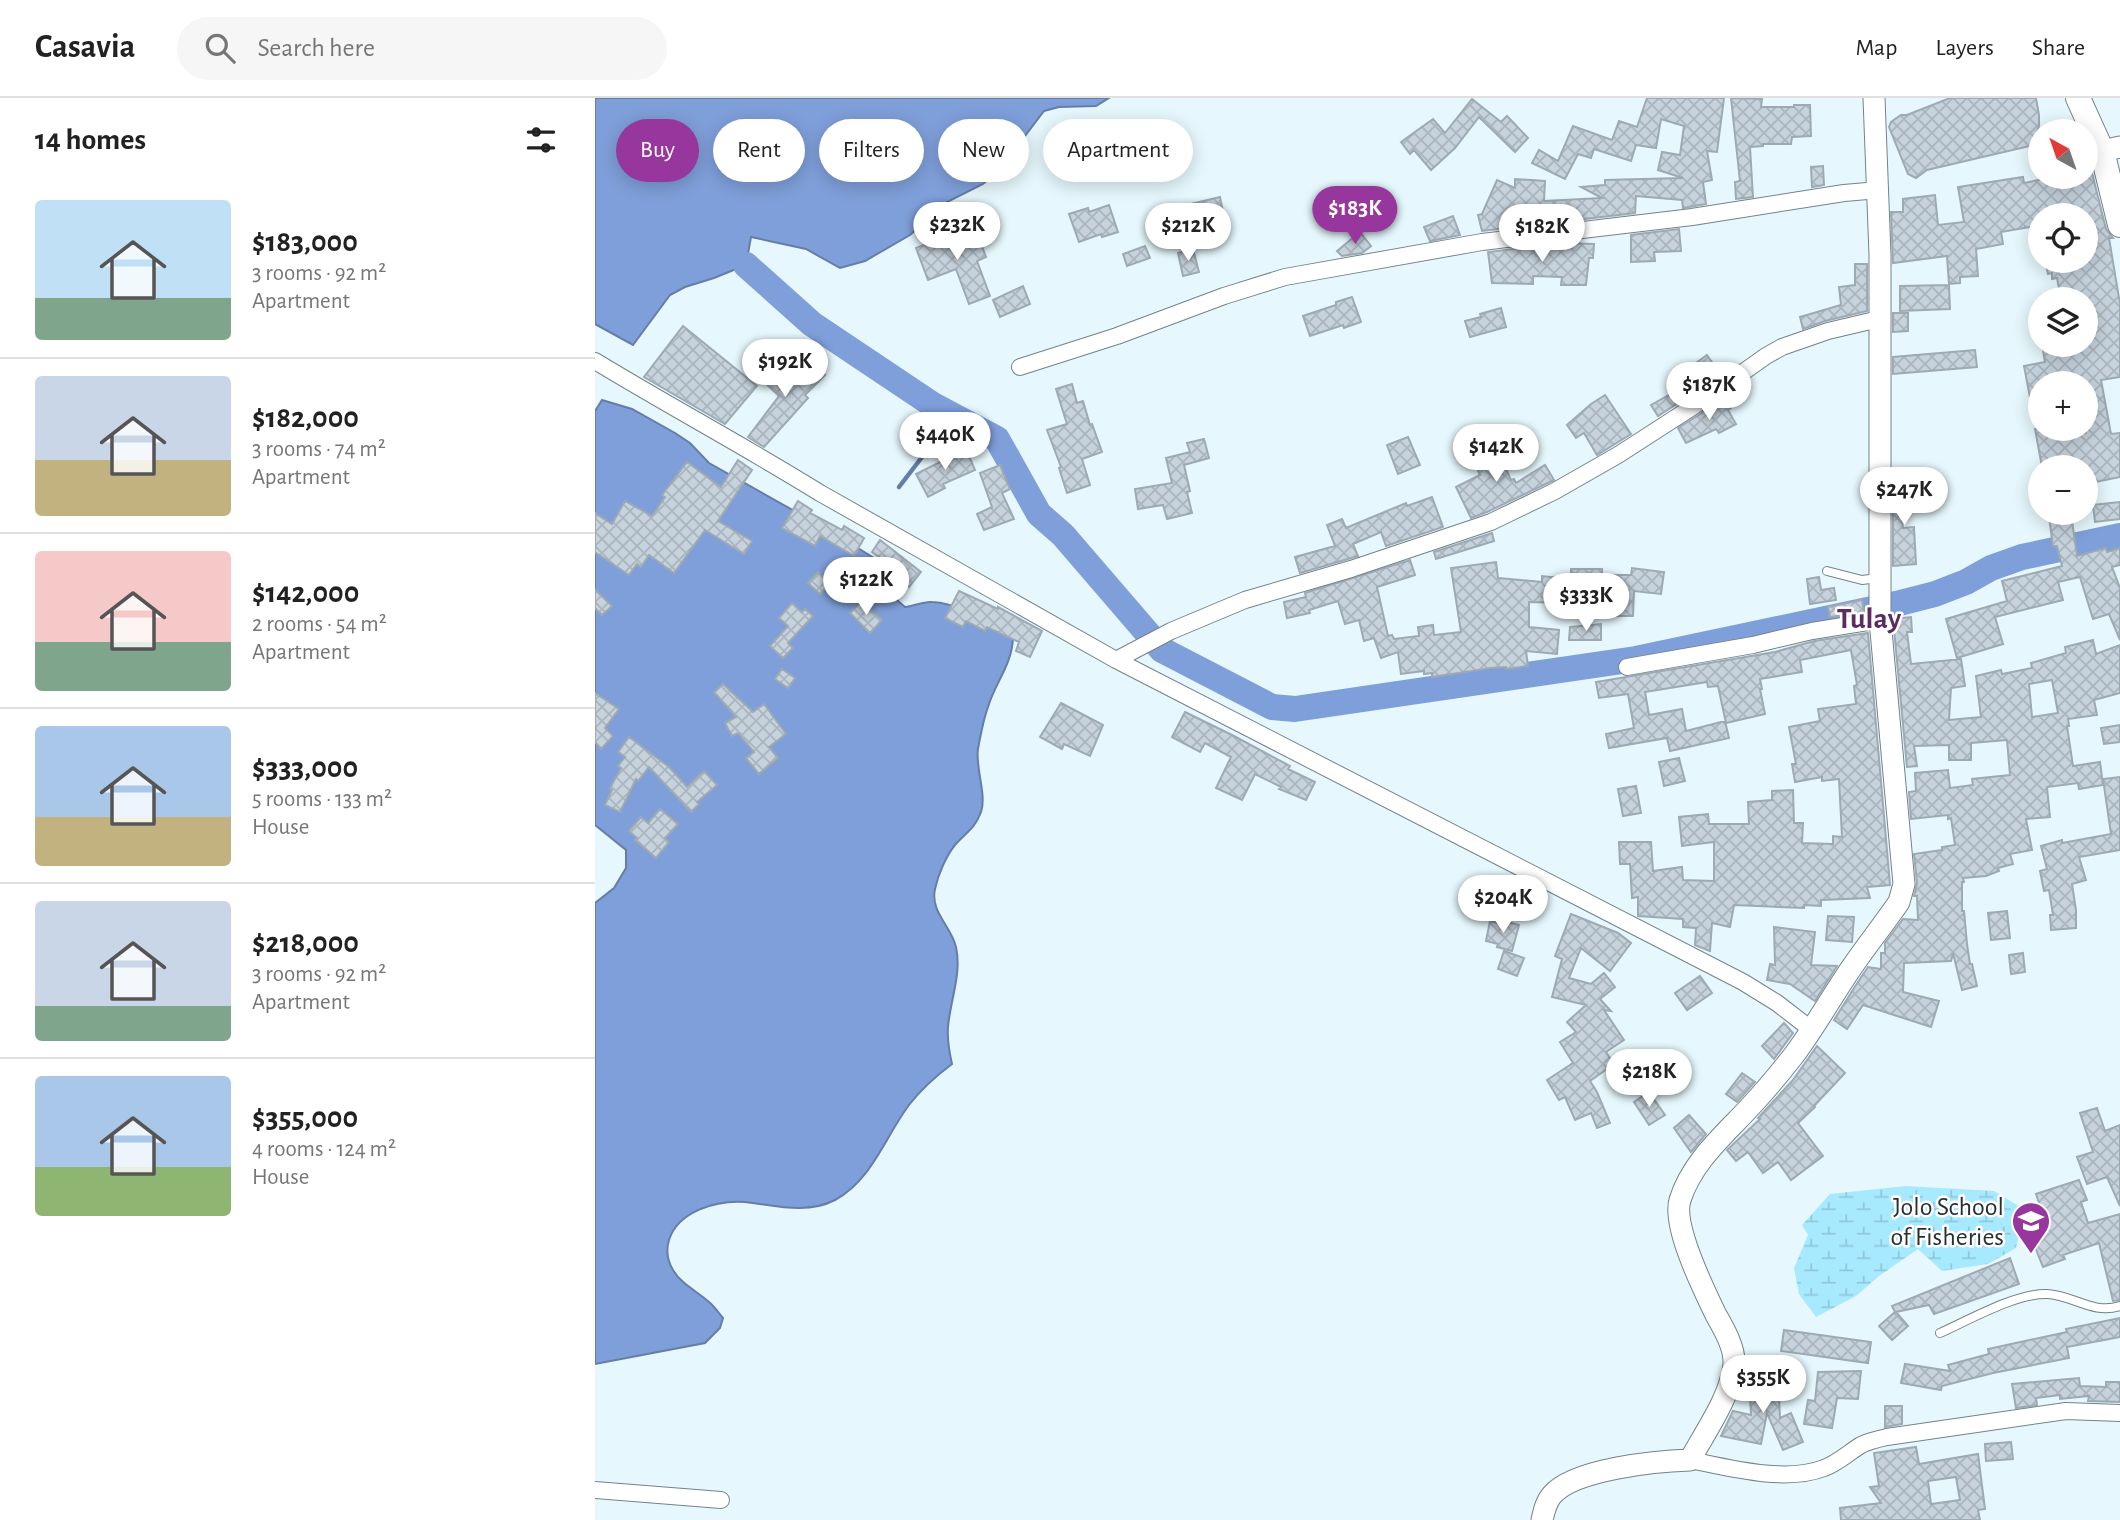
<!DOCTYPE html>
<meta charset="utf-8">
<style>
body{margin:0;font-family:"Alegreya Sans",sans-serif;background:#f6f6f6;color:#222;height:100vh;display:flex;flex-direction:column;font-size:26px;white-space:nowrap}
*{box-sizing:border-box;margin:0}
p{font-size:23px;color:#767676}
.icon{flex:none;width:38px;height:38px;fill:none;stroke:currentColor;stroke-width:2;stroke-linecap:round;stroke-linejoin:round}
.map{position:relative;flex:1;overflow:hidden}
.sheet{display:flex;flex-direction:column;background:#fff;width:595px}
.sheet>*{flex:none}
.top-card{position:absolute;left:21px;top:21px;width:665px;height:63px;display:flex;gap:14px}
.needle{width:46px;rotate:320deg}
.buttons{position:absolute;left:1433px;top:21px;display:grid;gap:14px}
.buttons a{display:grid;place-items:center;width:70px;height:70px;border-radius:50%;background:#fff;box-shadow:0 4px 18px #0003;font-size:35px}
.price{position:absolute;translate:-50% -60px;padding:0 16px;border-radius:24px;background:#fff;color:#222;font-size:23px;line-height:46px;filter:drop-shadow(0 2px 4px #0008)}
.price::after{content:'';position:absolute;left:50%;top:42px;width:21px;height:16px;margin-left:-10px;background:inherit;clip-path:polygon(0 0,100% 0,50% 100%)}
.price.selected{background:#97369d;color:#fff}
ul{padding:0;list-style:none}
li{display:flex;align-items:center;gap:21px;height:175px;padding:0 35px}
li+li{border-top:2px solid #e0e0e0}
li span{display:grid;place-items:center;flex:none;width:196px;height:140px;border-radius:7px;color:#555}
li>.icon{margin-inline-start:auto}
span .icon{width:84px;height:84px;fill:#fffc;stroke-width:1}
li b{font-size:30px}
h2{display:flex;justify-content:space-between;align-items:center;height:84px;padding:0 35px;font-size:30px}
.chip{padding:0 24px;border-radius:32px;background:#fff;box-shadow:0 4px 18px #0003;font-size:24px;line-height:63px}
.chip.selected{background:#97369d;color:#fff}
header{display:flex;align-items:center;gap:42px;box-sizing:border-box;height:98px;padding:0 35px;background:#fff;border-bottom:2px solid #e0e0e0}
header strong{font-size:33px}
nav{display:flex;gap:38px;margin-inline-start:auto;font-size:24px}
.search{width:490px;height:63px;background:#f6f6f6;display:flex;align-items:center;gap:18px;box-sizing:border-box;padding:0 24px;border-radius:38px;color:#767676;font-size:26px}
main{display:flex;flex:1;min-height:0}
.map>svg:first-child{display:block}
.wetland{fill:url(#wetland-marsh)}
.water{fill:#7f9fda;stroke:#657da7;stroke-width:2}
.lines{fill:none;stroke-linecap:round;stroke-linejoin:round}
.stream{stroke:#657da7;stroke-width:4.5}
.river{stroke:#7f9fda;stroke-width:26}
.building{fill:url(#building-cross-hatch);stroke:#9da9b3;stroke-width:2;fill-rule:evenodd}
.lane-casing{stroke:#738388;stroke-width:10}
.street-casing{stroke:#738388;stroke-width:18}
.secondary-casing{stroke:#738388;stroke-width:23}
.primary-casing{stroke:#738388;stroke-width:26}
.lane{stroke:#fff;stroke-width:8}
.street{stroke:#fff;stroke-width:16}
.secondary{stroke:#fff;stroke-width:21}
.primary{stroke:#fff;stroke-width:24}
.labels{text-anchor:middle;stroke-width:5;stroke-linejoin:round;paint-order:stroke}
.poi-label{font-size:26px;fill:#282f31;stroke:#fff;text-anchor:end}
.quarter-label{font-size:30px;font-weight:bold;fill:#5c2c5e;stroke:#fff}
</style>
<header>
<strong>Casavia</strong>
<div class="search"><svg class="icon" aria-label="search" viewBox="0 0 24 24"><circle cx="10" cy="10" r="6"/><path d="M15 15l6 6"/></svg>Search here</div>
<nav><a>Map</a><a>Layers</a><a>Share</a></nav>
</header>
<main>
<section class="sheet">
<h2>14 homes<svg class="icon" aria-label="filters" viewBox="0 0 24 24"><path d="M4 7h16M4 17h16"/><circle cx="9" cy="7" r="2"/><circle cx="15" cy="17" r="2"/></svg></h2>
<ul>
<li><span style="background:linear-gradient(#bfe0f5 70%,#7fa58c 0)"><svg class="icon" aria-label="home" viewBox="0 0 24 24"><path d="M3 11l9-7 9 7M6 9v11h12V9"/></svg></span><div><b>$183,000</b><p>3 rooms · 92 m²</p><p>Apartment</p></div></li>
<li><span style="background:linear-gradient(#c9d6e8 60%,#c2b280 0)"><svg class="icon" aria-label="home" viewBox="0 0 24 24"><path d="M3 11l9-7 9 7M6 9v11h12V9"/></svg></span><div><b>$182,000</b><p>3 rooms · 74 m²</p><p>Apartment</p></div></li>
<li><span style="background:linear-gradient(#f6c9c9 65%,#7fa58c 0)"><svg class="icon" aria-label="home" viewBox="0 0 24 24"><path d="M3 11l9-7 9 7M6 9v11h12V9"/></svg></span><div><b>$142,000</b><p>2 rooms · 54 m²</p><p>Apartment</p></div></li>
<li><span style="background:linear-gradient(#a9c7e8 65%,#c2b280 0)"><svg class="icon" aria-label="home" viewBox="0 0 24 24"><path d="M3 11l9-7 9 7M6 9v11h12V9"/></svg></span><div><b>$333,000</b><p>5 rooms · 133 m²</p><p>House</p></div></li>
<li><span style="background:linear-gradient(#c9d6e8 75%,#7fa58c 0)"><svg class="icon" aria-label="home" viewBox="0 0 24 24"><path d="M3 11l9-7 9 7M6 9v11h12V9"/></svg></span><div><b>$218,000</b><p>3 rooms · 92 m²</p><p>Apartment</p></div></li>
<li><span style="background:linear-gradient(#a9c7e8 65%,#8fb573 0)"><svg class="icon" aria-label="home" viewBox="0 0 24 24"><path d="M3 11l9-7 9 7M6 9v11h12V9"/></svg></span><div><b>$355,000</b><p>4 rooms · 124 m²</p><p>House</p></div></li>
</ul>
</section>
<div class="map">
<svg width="1525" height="1422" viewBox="0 0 1525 1422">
<defs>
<pattern id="wetland-marsh" width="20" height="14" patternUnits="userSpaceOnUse" patternTransform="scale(1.75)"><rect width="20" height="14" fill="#a7e9fe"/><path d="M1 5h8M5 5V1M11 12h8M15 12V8" fill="none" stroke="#90c8da"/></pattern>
<pattern id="building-cross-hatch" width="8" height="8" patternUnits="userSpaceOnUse" patternTransform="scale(1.75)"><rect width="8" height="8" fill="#c6d3dd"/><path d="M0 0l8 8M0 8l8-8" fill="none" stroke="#aab5be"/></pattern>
</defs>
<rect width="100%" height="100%" fill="#e6f8fd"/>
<path class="wetland" d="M1311 1088 1399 1093 1430 1112 1421 1150 1393 1166 1347 1173 1323 1151 1284 1178 1261 1198 1221 1219 1204 1196 1199 1170 1213 1137 1207 1127 1235 1096Z"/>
<path class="water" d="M0 0H514L501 8 464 9 449 13 430 38 415 63 388 86 352 104 315 137 270 163 245 170 211 151 156 139 151 167 119 180 90 189 75 197 38 247 0 226Z
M7 302 37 311 80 335 95 345 114 365 242 437 282 462 291 475 303 503 310 509C319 508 329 503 337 504 366 505 394 526 418 540 417 567 400 585 393 609 389 620 385 640 383 651 380 669 392 697 386 714 380 731 370 735 360 747 351 758 343 777 340 791 335 814 356 828 361 849 367 876 355 903 353 929 352 942 354 953 357 966 341 978 327 990 314 1007 290 1039 277 1082 240 1102 211 1117 179 1107 150 1104 122 1102 83 1113 74 1142 71 1152 72 1162 78 1172 86 1186 102 1193 114 1204 119 1208 123 1214 128 1220L125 1230 110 1245 0 1266V805L19 790 31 770V752L0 727V313Z"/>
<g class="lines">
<path class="stream" d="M304 389 334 350C328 329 327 326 338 307"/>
<path class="river" d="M151 167 217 226 338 307 402 341 444 416 468 437 567 552 677 609 700 611 1041 561 1301 506 1340 496 1371 484 1396 470 1427 459 1525 438"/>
</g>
<path class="building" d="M1052 0H1129L1122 54 1112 53 1117 82 1108 84 1111 106 1088 110 1087 102 1041 98 1040 115 887 133 883 117 887 116 902 82 920 90V81L950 83 949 103 1007 100 986 89 1010 87V82L1088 80 1063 72 1067 54 1085 57 1089 28 1066 21 1061 50 1041 47 1036 63 999 51 996 60 983 56 970 81 937 65 944 52 963 63 978 28 1017 42 1024 23 1042 29Z
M1136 0 1167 1 1166 9H1199V7H1215L1216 38 1197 39 1196 46H1168V48L1155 49 1158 99 1141 101 1140 84 1145 83Z
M1355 0H1441L1444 17V28L1441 36 1443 46 1332 72 1321 80 1313 76 1294 29 1296 24 1306 17H1312Z
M877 1 906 24 912 18 933 40 920 54 884 19 860 50 836 72 819 52 815 56 806 44 838 21 850 35Z
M1228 68 1229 87 1217 89 1216 69Z
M1496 71 1511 131 1518 140H1514L1525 206V279L1506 282 1516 336 1525 335V379L1491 386V369H1447L1440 331H1468L1470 339 1491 335V285H1446V326H1440L1429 268 1450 264 1447 247H1491V201H1466L1462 180 1457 181V175L1453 176 1450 163H1491V117H1446V127L1406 134 1408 146 1381 151 1383 178 1365 179V185L1354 186 1352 158 1298 165 1296 114H1308V101L1340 97 1343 127 1369 124 1363 89 1428 79 1429 85 1458 79H1491V72Z
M625 99 631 129 612 133 615 147 596 151 592 116 598 114 596 106Z
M514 107 523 134 507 139 506 136 484 144 474 116 493 110 494 114Z
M858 118 865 137 835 143 829 129Z
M380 130 391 159 382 163 395 198 374 206 361 171 333 182 321 150 336 144 337 146Z
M1084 131 1086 153 1059 154 1060 163 1036 164V137Z
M765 134 776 148 767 155 747 158 742 153Z
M968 145 999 146 998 160H994L991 187H966L967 179 938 178V186L897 185 893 154Z
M550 148 555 160 532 168 528 156Z
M598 151 604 174 588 178 583 155Z
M1260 166H1272V213L1230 223 1208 231 1205 219 1246 207 1244 189 1260 187Z
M1354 187 1355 211 1305 213V188Z
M428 188 435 206 405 219 398 202Z
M757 199 766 224 749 230 748 227 715 238 708 218 741 207V204Z
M906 210 911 229 875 239 870 223 886 219 885 216Z
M1298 215H1313V233L1298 234Z
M88 228 162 288 130 326 49 279Z
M1380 252 1382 269 1298 276V259Z
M1112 257 1126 277 1063 318 1056 307 1102 281 1094 270Z
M215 262 230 277 210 297 213 300 169 349 156 341 153 339 184 298 169 284 185 265 199 278Z
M477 286 482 305 488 303 495 327 497 326 507 354 487 361 495 387 472 395 464 370 466 369 452 332 472 326 461 291Z
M1010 297 1036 336 1002 357 989 335 981 340 972 327 996 306Z
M1131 300 1136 310 1133 312 1141 326 1124 335 1121 331 1091 345 1083 330Z
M813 339 825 367 803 376 792 347Z
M609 341 614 360 589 367 595 393 592 394 597 415 572 421 568 407 543 411 540 391 577 385 571 360 595 354 592 345Z
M887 344 899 371 909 367 916 382 919 381 921 385 950 367 959 382 892 414 876 420 861 389 885 377 873 350Z
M371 351 380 372 348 386 350 390 333 399 321 376Z
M143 362 157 372 123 423 157 443 149 456 110 432 79 475 54 457 46 469 42 466 34 477 0 454V415L17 426 30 403 57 418 70 399 67 397 92 364 126 389Z
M405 367 415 391 407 395 419 421 389 432 382 416 397 409 385 375Z
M1325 386 1326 399 1305 402 1308 430 1319 429 1321 466 1298 468V388L1300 389Z
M837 399 848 429 791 448 786 434 758 446 763 458 705 475 700 459 740 448 732 427 747 421 751 430 811 405 812 408Z
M203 403 217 412 215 415 247 432 249 428 269 440 259 458 225 438 220 448 187 430Z
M1525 404V421L1500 424 1498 407Z
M1476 416 1482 458 1511 450 1512 454 1525 450V467L1517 469 1525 490V542L1514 516 1498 521 1485 479 1463 484 1468 502 1400 519 1408 546 1362 560 1351 521 1412 503 1407 483 1467 468 1462 448H1458L1454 419Z
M897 435 899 443 841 461 839 454Z
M285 442 326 474 314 489 292 470 295 467 277 454Z
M815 462 820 477 782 489 793 538 797 537 799 541 824 538 823 529 838 527 839 537 866 534 856 470 901 464 903 480 947 484V478L976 481V471H1007V477H1036L1037 470 1069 474 1066 496 1039 493 1038 518H1013L1014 492H968L967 505 934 504V529L964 532 962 556 931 553 933 568 912 571 911 569 896 570 837 579V575L829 576V573L806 576 803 554 786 560 779 540 769 543 764 522 750 526 743 503 714 512 715 515 692 520 689 504 711 499 710 495Z
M223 474 235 485 225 496 213 485Z
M1224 479 1226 492 1239 490 1241 502 1215 506 1212 481Z
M0 492 17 508 7 517 0 510Z
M364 493 403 511V509L447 533 435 559 421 553 424 544 392 529 390 533 371 523 368 529 350 520Z
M1267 502 1269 514 1235 519 1233 509Z
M266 503 287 522 275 535 255 515Z
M197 505 207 514 210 511 218 518 193 545 198 550 188 560 175 548 193 528 184 520Z
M1316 519 1317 534H1312L1316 566 1366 561 1370 588 1356 590 1354 622 1386 619 1381 578 1406 572 1407 576 1437 570 1436 565 1471 555 1470 549 1498 542 1501 556 1525 547V595L1499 602 1502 617 1473 621 1474 628H1472L1478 668 1505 664 1508 687 1484 691 1483 685 1452 689 1455 719 1431 721 1437 752 1415 756 1418 766 1403 770 1404 773 1391 778 1368 780 1369 784H1367V813H1369L1372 846 1375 866H1377L1382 888 1367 892 1358 855 1356 863 1309 865 1308 894 1344 903 1336 929 1268 907 1252 931 1239 922 1261 887 1273 869 1286 871V855H1290V845L1308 821 1323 822 1322 798H1319L1322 785 1319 756 1347 752V749L1360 747 1356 720 1353 721V717L1316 721 1314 694 1321 693 1320 675 1353 672 1355 690 1378 687 1377 681 1415 677 1412 642 1376 645V662H1354V647L1319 648 1322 668 1312 669 1298 521ZM1457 582 1463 615 1437 619 1434 586Z
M1006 526V542H974L975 529Z
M1273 535 1295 787 1272 789 1275 800 1226 802V808L1209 807V810L1139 807 1135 829 1117 825 1115 853 1100 847 1101 830 1088 829V821L1043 818V799L1037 800 1035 766H1025L1024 744H1056L1058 773 1087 769 1088 782 1119 783V744L1087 748 1084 719 1113 716 1114 726H1154L1153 704 1177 702V693L1198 692 1199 725H1208L1207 745 1238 746V738L1247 739 1244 681 1227 683V679L1200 684 1197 666H1201L1194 629 1225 623 1223 611 1261 606 1259 588 1262 587 1256 552 1205 562 1207 574 1165 581 1167 591H1165L1170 616 1131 625 1123 588 1113 589 1112 584 1050 594 1054 617 1087 611 1091 633 1130 623 1134 640 1075 653 1072 640 1014 650 1011 636 1039 630 1033 596 1004 600 1001 584 1180 554 1219 543Z
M187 571 200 580 193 590 180 581Z
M128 586 158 614 169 606 191 636 174 649 183 660 164 676 151 660 159 654 143 635 137 638 130 625 141 619 119 594Z
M0 595 24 611 10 630 18 638 6 651 0 644Z
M466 605 508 627 495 658 469 646 467 651 445 639Z
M590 614 639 638 695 668 693 671 720 684 711 702 684 691 686 689 660 676 647 702 621 690 636 659 610 645 605 654 577 639Z
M1525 627V644L1509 646 1506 630Z
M34 639 74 669 92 689 109 673 122 687 102 704 104 706 96 714 54 669 43 683 41 681 25 714 10 707 17 692 15 690 26 670 23 668 30 659 23 654Z
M1084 660 1090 683 1069 688 1064 664Z
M1525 679V752L1484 759 1491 782 1477 786 1481 812V830L1456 832 1455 817H1458L1454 792 1449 793 1445 773 1452 771 1446 748 1467 742V745L1516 736 1508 681Z
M1041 688 1046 715 1028 718 1023 691Z
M65 711 83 726 70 740 74 744 61 760 40 742 42 740 34 733 46 719 53 725Z
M1412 813 1415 840 1396 842 1393 815Z
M976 816 1023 835 1036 845 1015 873 986 850 974 880 996 886 1009 875 1020 889 1005 901 1016 913 1009 912 1029 942 1011 954 1019 966 995 983 1002 994 1015 1025 1002 1030 996 1015 980 1022 970 999 964 1002 952 982 978 965 965 944 981 934 972 924 991 907 957 899 967 861 960 858Z
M1233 818 1259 819 1257 844 1231 842Z
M895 823 908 826V823L924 827 917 853 902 849 903 846 891 843Z
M1179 829 1220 834 1216 867 1242 868 1220 903 1195 886 1172 882 1175 866 1180 867Z
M909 853 929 860 922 878 903 871Z
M1428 855 1430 874 1416 876 1414 857Z
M1105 878 1117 895 1092 912 1080 895Z
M1189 925 1198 935 1179 961 1167 948Z
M1222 948 1250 975 1219 1008 1220 1009 1203 1025 1228 1058 1196 1082 1183 1064 1168 1075 1153 1054 1141 1063 1132 1052 1165 1021 1163 1020 1198 982Z
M1055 953 1077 980 1057 995 1036 968Z
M1147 975 1160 984 1142 1004 1131 996Z
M1054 994 1070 1017 1054 1027 1039 1004Z
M1502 1010 1510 1033 1525 1027V1108L1512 1079 1492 1086 1482 1059 1498 1054 1485 1015Z
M1094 1017 1111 1036 1096 1054 1079 1030Z
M1484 1082 1492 1102 1486 1104 1493 1125 1525 1116V1202L1518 1203 1504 1145 1468 1157 1470 1161 1448 1169 1431 1126 1449 1120 1441 1096Z
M1415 1160 1424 1186 1339 1216 1334 1207 1301 1214 1313 1228 1297 1242 1284 1228 1300 1214 1297 1208Z
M1525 1220V1239L1472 1249 1474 1260 1398 1275 1347 1288 1346 1292 1306 1285 1310 1266 1355 1273 1353 1267 1394 1256 1393 1251 1472 1234 1471 1231Z
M1189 1232 1276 1244 1273 1265 1186 1253Z
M1266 1273 1263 1301 1242 1300 1237 1330 1209 1326 1213 1302 1220 1303 1223 1274Z
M1183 1276 1185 1320 1196 1315 1208 1344 1188 1352 1172 1315 1166 1346 1126 1338 1138 1313 1156 1317 1154 1278Z
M1484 1280 1485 1288 1511 1289V1284H1525V1304L1493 1303 1494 1298 1465 1301V1297L1441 1300 1442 1307 1421 1310 1417 1286Z
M1290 1308H1307V1326L1290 1329Z
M1416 1344 1418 1361 1391 1363 1390 1346Z
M1321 1349 1324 1366 1383 1356 1390 1411 1383 1412 1385 1422H1246L1245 1410 1286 1405 1275 1389 1284 1388 1279 1355ZM1361 1379 1365 1402 1336 1406 1333 1383Z"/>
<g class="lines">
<defs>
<path id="lane" d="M1232 473 1267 482 1283 480
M1345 1235C1374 1222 1421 1195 1452 1196 1478 1197 1498 1217 1525 1208"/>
<path id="street" d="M0 263C74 308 151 349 225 395L521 562 1148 884 1182 905 1217 932
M425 269 522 238 629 198 690 179 887 144 1097 119 1249 95 1284 92
M521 562 576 533 650 502 756 471 896 424 960 393 1023 357 1116 297 1171 258 1187 249 1233 233 1284 221
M1032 569 1158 547 1217 533 1285 522
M1095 1362C1134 1370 1191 1385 1229 1370 1243 1365 1253 1355 1266 1347 1274 1343 1283 1341 1292 1339L1471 1313 1525 1315
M0 1392 126 1402"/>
<path id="secondary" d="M1507 53 1525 49
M947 1422C949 1413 951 1404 957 1397 979 1371 1062 1363 1095 1362 1110 1334 1136 1298 1139 1266 1140 1250 1129 1231 1121 1217 1109 1192 1077 1128 1085 1102 1097 1064 1128 1038 1154 1010 1170 993 1185 975 1199 957 1220 929 1237 898 1257 869 1272 847 1289 826 1304 804L1309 786 1285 522V157L1279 0"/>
<path id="primary" d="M1483 0 1507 53 1525 127"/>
</defs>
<use href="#lane" class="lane-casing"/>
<use href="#street" class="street-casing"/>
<use href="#secondary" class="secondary-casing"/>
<use href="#primary" class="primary-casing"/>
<use href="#lane" class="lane"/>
<use href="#street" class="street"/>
<use href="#secondary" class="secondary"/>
<use href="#primary" class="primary"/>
</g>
<defs>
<symbol id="school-pin" viewBox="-11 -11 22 30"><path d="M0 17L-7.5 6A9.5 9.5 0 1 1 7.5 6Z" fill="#97369d" stroke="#fff"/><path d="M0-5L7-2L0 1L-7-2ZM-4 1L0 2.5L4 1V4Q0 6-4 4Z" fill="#fff"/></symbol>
</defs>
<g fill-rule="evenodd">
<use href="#school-pin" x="1414" y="1101" width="44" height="60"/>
</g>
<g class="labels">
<g class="poi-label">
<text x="1409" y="1117">Jolo School<tspan x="1409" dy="30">of Fisheries</tspan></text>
</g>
<g class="quarter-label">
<text x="1274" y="530">Tulay</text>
</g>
</g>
</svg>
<div class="buttons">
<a><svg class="needle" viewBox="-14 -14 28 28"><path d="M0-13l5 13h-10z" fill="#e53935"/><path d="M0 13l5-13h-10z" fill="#767676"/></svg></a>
<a><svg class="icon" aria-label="locate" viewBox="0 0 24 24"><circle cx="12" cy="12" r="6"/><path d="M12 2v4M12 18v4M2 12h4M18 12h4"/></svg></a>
<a><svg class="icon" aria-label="layers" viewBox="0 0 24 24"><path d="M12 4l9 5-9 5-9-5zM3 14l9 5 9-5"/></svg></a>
<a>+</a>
<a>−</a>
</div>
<b class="price selected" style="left:760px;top:148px">$183K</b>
<b class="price" style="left:362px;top:164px">$232K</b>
<b class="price" style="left:593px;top:165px">$212K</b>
<b class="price" style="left:947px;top:166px">$182K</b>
<b class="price" style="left:190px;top:301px">$192K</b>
<b class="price" style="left:1114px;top:324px">$187K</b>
<b class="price" style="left:350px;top:374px">$440K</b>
<b class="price" style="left:901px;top:386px">$142K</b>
<b class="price" style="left:1309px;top:429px">$247K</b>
<b class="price" style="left:271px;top:519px">$122K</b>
<b class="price" style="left:991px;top:535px">$333K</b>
<b class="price" style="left:908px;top:837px">$204K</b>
<b class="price" style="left:1054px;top:1011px">$218K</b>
<b class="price" style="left:1168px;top:1317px">$355K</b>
<div class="top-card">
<a class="chip selected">Buy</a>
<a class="chip">Rent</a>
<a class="chip">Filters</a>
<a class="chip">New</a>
<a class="chip">Apartment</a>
</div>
</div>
</main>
